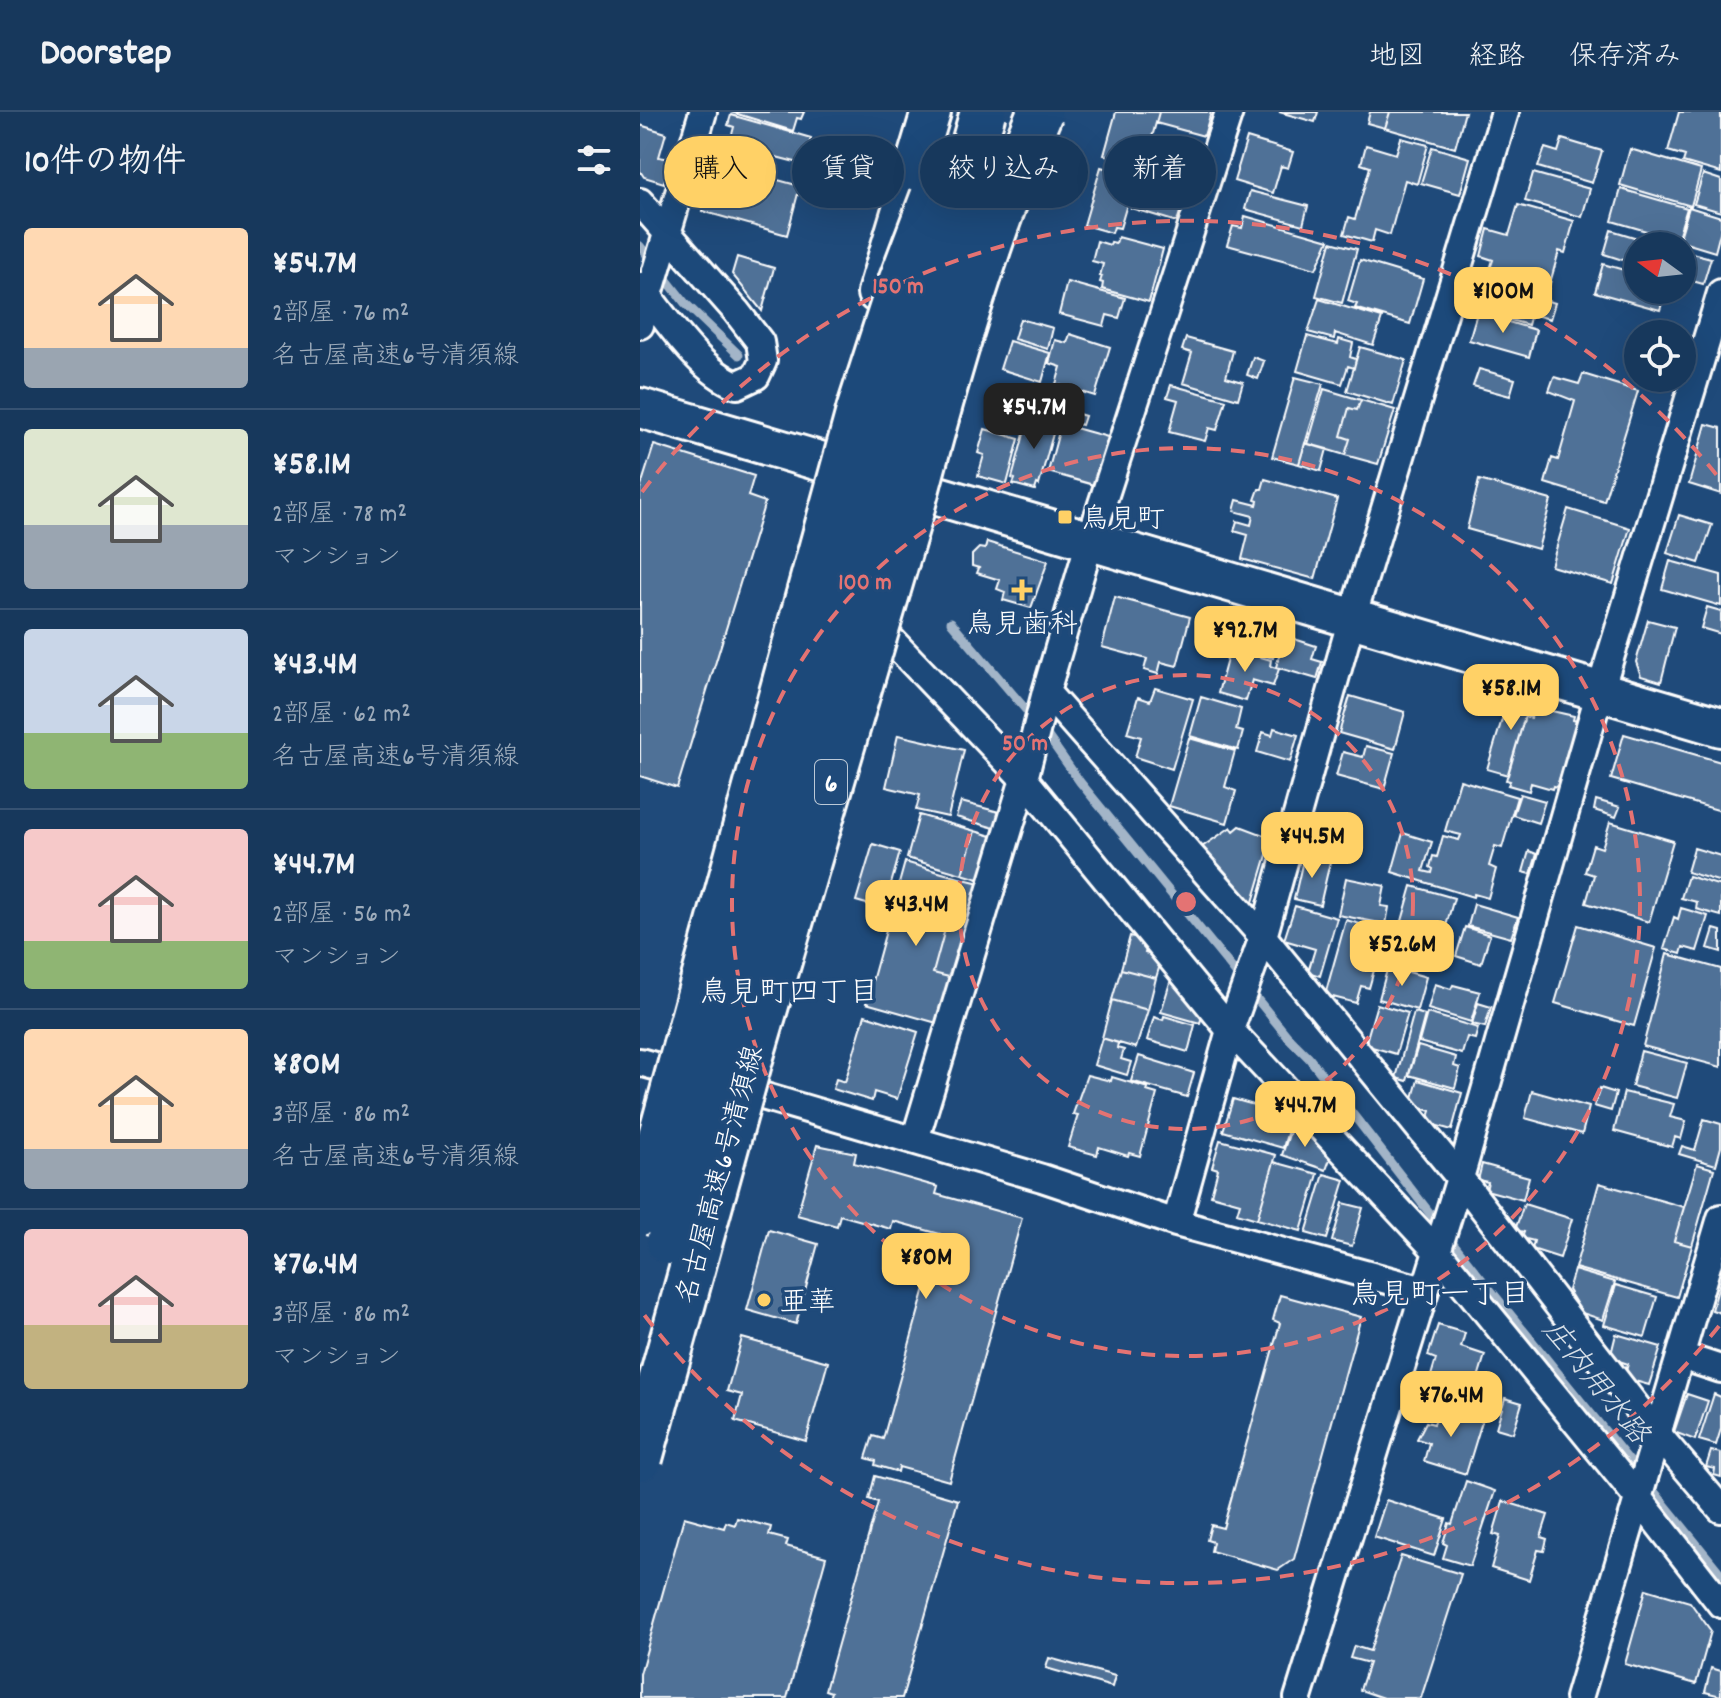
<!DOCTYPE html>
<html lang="ja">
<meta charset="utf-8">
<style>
body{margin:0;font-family:Dekko,"Klee One",sans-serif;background:#244365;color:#f1f3f6;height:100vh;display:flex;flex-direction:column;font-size:30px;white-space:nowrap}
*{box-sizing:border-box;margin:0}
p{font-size:26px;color:#9eacbb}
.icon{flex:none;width:44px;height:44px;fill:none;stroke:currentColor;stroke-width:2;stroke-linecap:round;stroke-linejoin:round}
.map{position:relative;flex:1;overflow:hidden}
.side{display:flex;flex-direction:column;background:#17385c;width:640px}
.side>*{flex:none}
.hud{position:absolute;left:24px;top:24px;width:760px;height:72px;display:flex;gap:16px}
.needle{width:52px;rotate:285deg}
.fabs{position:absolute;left:984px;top:120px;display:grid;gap:16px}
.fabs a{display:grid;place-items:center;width:72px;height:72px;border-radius:50%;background:#17385c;box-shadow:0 8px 32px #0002,0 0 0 2px #365272;font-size:40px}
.price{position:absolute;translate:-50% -68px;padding:0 18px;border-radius:16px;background:#ffd166;color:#111;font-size:26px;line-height:52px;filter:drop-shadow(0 2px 4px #0008)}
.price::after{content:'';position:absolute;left:50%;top:48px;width:24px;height:18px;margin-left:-12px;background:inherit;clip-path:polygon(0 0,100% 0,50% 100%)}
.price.on{background:#222;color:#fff}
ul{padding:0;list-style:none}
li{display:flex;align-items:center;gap:24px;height:200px;padding:0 24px}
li+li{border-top:2px solid #365272}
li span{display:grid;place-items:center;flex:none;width:224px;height:160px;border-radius:8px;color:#555}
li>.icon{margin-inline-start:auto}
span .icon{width:96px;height:96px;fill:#fffc;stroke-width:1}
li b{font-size:34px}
h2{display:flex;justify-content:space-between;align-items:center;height:96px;padding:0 24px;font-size:34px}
.chip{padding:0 28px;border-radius:36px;background:#17385c;box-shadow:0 8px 32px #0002,0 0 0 2px #365272;font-size:28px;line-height:72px}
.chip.on{background:#ffd166;color:#111}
header{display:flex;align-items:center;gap:48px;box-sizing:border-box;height:112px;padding:0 40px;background:#17385c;border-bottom:2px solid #365272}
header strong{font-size:38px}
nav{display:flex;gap:44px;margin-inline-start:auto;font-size:28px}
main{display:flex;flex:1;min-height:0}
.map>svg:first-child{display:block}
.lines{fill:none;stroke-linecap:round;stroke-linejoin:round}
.stream{stroke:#a3b5c8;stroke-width:9}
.building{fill:#507197;stroke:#fff;stroke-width:2}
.street-casing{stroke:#fff;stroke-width:32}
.secondary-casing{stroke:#fff;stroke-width:44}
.street{stroke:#1f4a7a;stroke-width:26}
.secondary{stroke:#1f4a7a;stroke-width:38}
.highway-bridge-casing{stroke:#fff;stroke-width:50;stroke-linecap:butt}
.highway-bridge{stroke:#1f4a7a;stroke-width:44}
.ring{fill:none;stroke:#e47373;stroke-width:4;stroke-dasharray:14 10}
.poi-dot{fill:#ffd166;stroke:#1f4a7a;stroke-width:3}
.labels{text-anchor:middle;stroke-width:7;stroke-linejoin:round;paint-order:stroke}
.shield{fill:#1f4a7a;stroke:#bcc9d7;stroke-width:2}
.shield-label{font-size:26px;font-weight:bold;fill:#fff}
.poi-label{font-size:28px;fill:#fff;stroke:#1f4a7a;text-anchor:start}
.street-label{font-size:28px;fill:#fff;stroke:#1f4a7a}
.neighbourhood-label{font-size:30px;fill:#fff;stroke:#1f4a7a}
.water-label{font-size:30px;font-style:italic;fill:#d8e0e8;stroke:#1f4a7a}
.centre{fill:#e47373;stroke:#1f4a7a;stroke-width:4}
.ring-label{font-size:24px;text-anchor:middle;font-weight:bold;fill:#e47373;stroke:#1f4a7a;stroke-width:7;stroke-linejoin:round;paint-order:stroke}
</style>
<header>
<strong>Doorstep</strong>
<nav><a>地図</a><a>経路</a><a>保存済み</a></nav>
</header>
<main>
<section class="side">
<h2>10件の物件<svg class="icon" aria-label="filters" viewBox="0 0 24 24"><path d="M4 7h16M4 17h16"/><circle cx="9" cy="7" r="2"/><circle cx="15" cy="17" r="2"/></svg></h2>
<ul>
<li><span style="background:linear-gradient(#ffd9b3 75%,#9aa5b1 0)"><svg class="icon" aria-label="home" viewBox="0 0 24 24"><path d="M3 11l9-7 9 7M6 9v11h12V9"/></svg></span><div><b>¥54.7M</b><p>2部屋 · 76 m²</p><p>名古屋高速6号清須線</p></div></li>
<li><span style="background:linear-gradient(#dfe7d0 60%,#9aa5b1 0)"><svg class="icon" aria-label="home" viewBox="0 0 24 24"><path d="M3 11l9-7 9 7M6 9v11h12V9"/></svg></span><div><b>¥58.1M</b><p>2部屋 · 78 m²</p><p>マンション</p></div></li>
<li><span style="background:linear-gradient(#c9d6e8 65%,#8fb573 0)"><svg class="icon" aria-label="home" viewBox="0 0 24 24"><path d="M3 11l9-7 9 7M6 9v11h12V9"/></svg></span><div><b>¥43.4M</b><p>2部屋 · 62 m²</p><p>名古屋高速6号清須線</p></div></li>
<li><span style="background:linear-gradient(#f6c9c9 70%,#8fb573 0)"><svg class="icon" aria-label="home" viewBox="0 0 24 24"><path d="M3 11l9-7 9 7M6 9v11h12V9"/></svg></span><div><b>¥44.7M</b><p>2部屋 · 56 m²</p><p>マンション</p></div></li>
<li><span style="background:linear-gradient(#ffd9b3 75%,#9aa5b1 0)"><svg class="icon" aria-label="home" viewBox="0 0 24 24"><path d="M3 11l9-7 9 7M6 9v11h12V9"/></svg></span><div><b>¥80M</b><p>3部屋 · 86 m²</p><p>名古屋高速6号清須線</p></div></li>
<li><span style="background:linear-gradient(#f6c9c9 60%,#c2b280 0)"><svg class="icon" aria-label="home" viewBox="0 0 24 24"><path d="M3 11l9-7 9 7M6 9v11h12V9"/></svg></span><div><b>¥76.4M</b><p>3部屋 · 86 m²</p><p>マンション</p></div></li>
</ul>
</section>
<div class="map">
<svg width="1081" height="1586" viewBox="0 0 1081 1586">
<rect width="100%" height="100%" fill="#1f4a7a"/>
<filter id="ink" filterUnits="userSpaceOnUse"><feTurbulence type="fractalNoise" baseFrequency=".0125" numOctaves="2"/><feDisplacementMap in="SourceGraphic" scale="16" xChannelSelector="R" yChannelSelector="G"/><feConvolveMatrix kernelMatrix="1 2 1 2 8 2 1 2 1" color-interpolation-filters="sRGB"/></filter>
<g filter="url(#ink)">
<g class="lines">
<path class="stream" d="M0 134 45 191 99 243
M311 510 404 619 440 670 648 925 669 946 831 1154 1081 1462"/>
</g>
<path class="building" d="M91 0H164L161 7 157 6 153 19Z
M476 0H519L504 54 464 43Z
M519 0H571L564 24 516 11Z
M639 0H678L675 10Z
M730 0H750L745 16 727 11Z
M750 0H825L815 36 745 16Z
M1039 0H1081V61L1043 50 1045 44 1028 39Z
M91 3 171 26 163 52 136 45 131 61 85 48 94 15 88 13Z
M0 13 26 21 19 45 30 47 24 71 4 65 0 59Z
M76 23 91 27 85 48 70 44Z
M607 26 653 40 648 56 641 54 633 81 594 69Z
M761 26 788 33 777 72 765 68 750 123 735 118 732 130 704 122 709 105 715 107 730 55 721 52 726 33 756 42Z
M922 27 962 39 952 71 898 55 905 36 918 40Z
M792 35 830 46 820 82 781 71Z
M990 37 1061 58 1051 94 980 73Z
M75 51 160 74 147 123 62 99Z
M461 55 495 65 480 116 474 115 472 121 444 113Z
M893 61 950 77 942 105 885 89Z
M1063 62 1081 68V100L1054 92Z
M501 63 547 77 537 110 491 96Z
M981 77 1047 96 1037 128 972 109Z
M610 79 668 94 663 113 605 97Z
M878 93 934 109 925 141 919 139 907 182 847 166 853 148 841 144 848 117 869 123Z
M1049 95 1081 105V117L1075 140 1039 129Z
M605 104 689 128 676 157 587 133 593 114 602 116Z
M971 118 1024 134H998V153L964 142Z
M478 125 523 137 509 190 462 177 463 171 460 170 462 164H460L463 152 452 149 457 129 470 133 471 130 476 131Z
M691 130 717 137 702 191 676 184Z
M1048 140 1071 146 1063 172 1042 166Z
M97 145 134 156 122 199 92 162Z
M720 148 783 167 770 212 715 196 717 192 708 189Z
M963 152 998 162V178H1026L1020 198 955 180Z
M427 170 485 186 479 206 467 203 464 214 419 202Z
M835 174 852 179 853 174 915 191 910 207 891 202 888 213 829 196Z
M679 187 742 206 733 233 695 221 694 227 668 220Z
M837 201 896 218 889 245 829 228Z
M380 207 413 216 408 237 374 227Z
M430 222 470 235 455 284 416 272 421 255 409 251 415 228 427 231Z
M667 224 698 232 699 227 713 231 710 245 716 247 714 256 708 254 702 272 657 259Z
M546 226 593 239 586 265 603 270 598 287 543 271 552 241 542 238Z
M369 229 410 241 402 270 360 257Z
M720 235 766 248 753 293 707 279Z
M613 245 624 249 618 267 607 263Z
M839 257 875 267 870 284 833 274Z
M943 262 998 279 964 389 905 371 912 346 918 348 935 289 909 279 914 265 939 272Z
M655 265 683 272 659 352 632 345Z
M531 273 586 288 577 318 569 316 565 329 529 320 538 288 527 285Z
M397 274 408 277 403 296 392 293Z
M684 277 721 288 717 298 709 296 701 324 710 327 705 343 668 332Z
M721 288 755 298 738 352 705 343 710 327 701 324 709 296 717 298Z
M427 293 436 296 435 301 445 304 442 313 422 308Z
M390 300 417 307 399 373 397 372 395 378 373 372 375 367 372 366Z
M421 312 475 327 461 375 408 360Z
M1066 312 1081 316V382L1049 372Z
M345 317 379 327 367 372 338 364 344 343 338 341Z
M665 331 687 337 681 359 659 352Z
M14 333 114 364 108 384 125 390 37 676 0 664V377Z
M625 367 697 387 675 467 602 447 608 423 594 419 597 409 611 413 613 404 594 399 597 388 617 393 618 389 615 388 619 377H622Z
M839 368 911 388 898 437 827 417Z
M928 397 990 416 973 472 911 454Z
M1039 403 1072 413 1059 451 1027 441Z
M347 430 408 449 391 496 363 488 365 480 357 477 360 468 337 461 339 456 332 454V443L339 436 345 437Z
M1030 449 1081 463V494L1022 477Z
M475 485 550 505 537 554 521 550 518 562 504 558 507 547 462 535Z
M1067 495 1081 499V522L1061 516Z
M592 500 642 517 633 546 582 530Z
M1008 508 1035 515 1021 570 1001 564 996 550Z
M645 524 676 534 672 547 682 550 677 567 636 555Z
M590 536 631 548 630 554 639 557 633 574 612 568 606 589 578 581Z
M515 576 553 587 532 657 495 645 501 625 487 621 498 585 510 589Z
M870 581 904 591 902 597 894 595 891 606 885 604 868 663 847 657Z
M710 584 765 600 755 637 699 621Z
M561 585 601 597 596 618 603 620 598 638 550 624Z
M894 595 934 604 933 608 937 609 917 675 913 674 912 677 891 671 889 679 868 673 870 669 866 668 885 604 891 606Z
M634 616 658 623 650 650 617 640 623 620 632 623Z
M984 622 1081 650V699L971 667Z
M258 623 324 638 308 705 276 698 280 683 246 675Z
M549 626 595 639 585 675 596 679 587 711 529 694Z
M726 634 754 641 744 677 696 664 703 640 723 645Z
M820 668 877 685 862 736 855 734 849 754 856 757 848 786 834 782 833 785 752 760 763 721 792 730 783 759 792 761 793 757 790 755 793 744 797 745 803 724 819 728 821 723 805 719Z
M880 682 905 689 898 711 873 703Z
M956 688 980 695 976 705 954 698Z
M321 690 363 701 358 717 316 705Z
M279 703 335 719 322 762 267 746Z
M970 710 1033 729 1009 810 946 791 954 763 945 760 953 733 962 736Z
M600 714 632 726 613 790 605 794 559 737 591 715 594 719Z
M335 719 358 726 345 769 322 762Z
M233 732 260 740 244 797 216 789Z
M1054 736 1081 744V770L1047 760Z
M889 739 897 742 891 762 883 760Z
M664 744 690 750 680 793 654 787Z
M265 750 319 766 293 861 317 867 304 913 226 891Z
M1048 764 1081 774V804L1056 797 1057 790 1041 786Z
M319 766 344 772 317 867 293 861Z
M706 766 745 774 741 794 749 795 746 812 698 803Z
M772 774 814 786 794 856 752 844Z
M834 792 878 805 871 826 828 814Z
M655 794 697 806 680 864 668 860 675 837 644 828Z
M1041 796 1068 804 1057 839 1043 835 1041 842 1024 837 1034 805 1038 807Z
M706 808 745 819 729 876 721 874 716 891 685 883Z
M938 813 1016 836 994 914 915 891Z
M825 815 850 823 841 852 816 844Z
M1074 817 1081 819V840L1068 836Z
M490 824 508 829 505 841 522 846 516 866 481 857Z
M1027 842 1081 857V955L1003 934Z
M748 854 786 865 777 898 739 887Z
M481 857 516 866 508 898 472 888Z
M532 864 564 897 560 911 521 900Z
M795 872 811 877 813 873 840 880 831 910 788 897Z
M472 888 508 898 496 936 462 926Z
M838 891 851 895 845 915 832 912Z
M737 892 768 901 756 942 725 933Z
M774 900 785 903 767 969 756 966Z
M787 901 838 916 835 927 827 925 822 942 779 930Z
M225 903 278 920 257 987 234 980 232 989 193 977 196 967 205 970Z
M524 904 555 913 548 940 507 928 514 905 523 908Z
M462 926 478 931 477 936 484 938 481 947 491 950 487 963 454 953Z
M778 934 816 945 814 954 820 956 815 976 769 963Z
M1001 939 1047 951 1037 986 992 974Z
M499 944 554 961 547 985 491 969Z
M447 963 471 969 472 965 508 976 507 979 517 982 500 1044 489 1041 488 1044 459 1035 457 1043 428 1035 438 1003 433 1002Z
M778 968 822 981 812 1018 787 1011 791 999 771 993Z
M960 976 976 981 971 999 954 994Z
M892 979 949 995 942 1022 885 1006Z
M984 980 1034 992 1030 1005 1046 1009 1041 1027 1035 1025 1032 1035 974 1019Z
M593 987 652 1004 643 1036 583 1019Z
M1064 1007 1081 1012V1035L1076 1053 1039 1042 1042 1034 1055 1038Z
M654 1008 690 1047 686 1058 642 1043Z
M580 1028 636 1043 617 1107 597 1101 600 1091 571 1083 578 1057 572 1055Z
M177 1033 216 1041 214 1051 298 1075 296 1082 382 1106 309 1369 259 1355 258 1360 235 1353 236 1349 226 1346 233 1324 243 1327 300 1122 253 1109 251 1117 200 1103 197 1114 157 1103Z
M634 1050 678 1062 661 1119 617 1107Z
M842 1052 889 1065 883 1088 846 1078 848 1070 838 1068Z
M1057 1052 1074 1057 1052 1134 1034 1129Z
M684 1062 705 1068 687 1127 666 1121Z
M959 1071 1044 1095 1034 1129 1052 1134 1037 1185 935 1156Z
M703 1091 723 1096 712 1134 692 1129Z
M884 1092 932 1107 920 1146 892 1137 894 1129 882 1126 884 1120 875 1118Z
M129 1118 178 1132 156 1212 107 1198Z
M934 1158 975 1170 963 1208 942 1201 928 1178Z
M1081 1166V1201L1072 1198Z
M976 1173 1017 1185 1005 1225 964 1213Z
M640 1183 721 1205 654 1447 638 1458 571 1439 573 1430 567 1428 571 1413 583 1416 640 1211 633 1208Z
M798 1213 825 1221 821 1235 845 1243 830 1292 802 1283 805 1272 790 1267 796 1247 788 1244Z
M976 1222 1021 1235 1009 1273 984 1266 988 1252 970 1246Z
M102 1226 188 1250 166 1329 95 1309 102 1283 87 1279Z
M784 1267 803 1272 797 1291 778 1285Z
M1047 1282 1068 1289 1055 1328 1034 1320Z
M1074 1282 1081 1285V1317L1076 1333 1059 1328Z
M865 1286 882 1291 873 1321 856 1316Z
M800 1293 843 1306 826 1362 784 1349 789 1331 777 1327 786 1310 794 1312Z
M1071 1339 1081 1341V1365L1074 1363 1075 1357 1066 1355Z
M235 1364 318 1388 262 1586H189L191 1580 185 1578 238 1390 229 1387Z
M826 1369 855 1379 830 1454 803 1446 807 1433 803 1431 809 1411 812 1412Z
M746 1388 806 1407 794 1444 734 1425Z
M863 1389 908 1403 901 1425 907 1427 904 1439 898 1438 889 1468 851 1456 860 1424 853 1422Z
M44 1405 84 1416 86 1410 95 1413 97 1406 131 1415 129 1423 148 1428 146 1434 186 1445 147 1586H0V1562Z
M761 1444 821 1462 781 1586H743L720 1578 729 1551 710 1546 714 1534 730 1539Z
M1006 1477 1050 1490 1071 1519 1056 1572 985 1552Z
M409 1546 475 1564 472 1575 406 1556Z
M1071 1556 1081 1559V1584L1065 1580Z"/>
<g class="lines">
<defs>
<path id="street" d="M0 90 96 199 120 230 123 249 116 264 97 273C59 259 25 205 0 174
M0 213 63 0
M237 513 384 667 590 918 796 1138 999 1387 1081 1492
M406 580 623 825 820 1066 1018 1323 1081 1397
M0 950 50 964
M88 974 402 1066 536 1111 784 1178
M275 1028 384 667 406 580 450 429 589 0
M536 1111 590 918 623 825 712 506 865 0
M1041 1244 1081 1257
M658 1586 820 1066 960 579 1081 181
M939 1586 1081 1106"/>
<path id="secondary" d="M237 181 291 0
M0 296 1081 615"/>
</defs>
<use href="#street" class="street-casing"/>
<use href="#secondary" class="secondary-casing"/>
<use href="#street" class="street"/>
<use href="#secondary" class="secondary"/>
<defs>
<path id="highway-bridge" d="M0 1101 219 299 258 178 293 85
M29 1130 75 947 343 0
M0 1346 110 947 271 399C306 264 345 129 400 0"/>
</defs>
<use href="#highway-bridge" class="highway-bridge-casing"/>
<use href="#highway-bridge" class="highway-bridge"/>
</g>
</g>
<g class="ring">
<circle cx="546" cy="790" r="227"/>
<circle cx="546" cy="790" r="454"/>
<path d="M1079 1214A681 681 0 0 1 2 1200M2 380A681 681 0 0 1 1079 366"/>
</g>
<g class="poi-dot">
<rect x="417" y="397" width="16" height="16" rx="4"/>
<path d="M378 466h8v8h8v8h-8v8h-8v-8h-8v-8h8z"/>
<circle cx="124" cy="1188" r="8"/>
</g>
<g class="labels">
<rect class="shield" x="175" y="648" width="32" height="44" rx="6"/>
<g class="shield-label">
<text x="191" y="679">6</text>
</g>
<g class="poi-label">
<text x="441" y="415">鳥見町</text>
<text x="382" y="520" text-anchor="middle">鳥見歯科</text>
<text x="140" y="1198">亜華</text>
</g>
<g class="street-label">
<text transform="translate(78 1062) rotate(-75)" y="10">名古屋高速6号清須線</text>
</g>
<g class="neighbourhood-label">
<text x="149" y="889">鳥見町四丁目</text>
<text x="800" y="1191">鳥見町一丁目</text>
</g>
<g class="water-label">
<text transform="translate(957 1269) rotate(51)" y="10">庄内用水路</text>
</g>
</g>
<circle cx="546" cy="790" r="12" class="centre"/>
<g class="ring-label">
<text x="258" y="181">150 m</text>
<text x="225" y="477">100 m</text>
<text x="385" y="638">50 m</text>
</g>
</svg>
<div class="fabs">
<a><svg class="needle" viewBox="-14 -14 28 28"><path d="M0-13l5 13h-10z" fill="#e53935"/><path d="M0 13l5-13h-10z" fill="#9eacbb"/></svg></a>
<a><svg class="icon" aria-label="locate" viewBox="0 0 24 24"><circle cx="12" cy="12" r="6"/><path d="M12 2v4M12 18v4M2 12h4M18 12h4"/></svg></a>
</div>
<b class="price" style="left:863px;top:223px">¥100M</b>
<b class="price on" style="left:394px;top:339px">¥54.7M</b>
<b class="price" style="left:605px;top:562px">¥92.7M</b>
<b class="price" style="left:871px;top:620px">¥58.1M</b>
<b class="price" style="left:672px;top:768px">¥44.5M</b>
<b class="price" style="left:276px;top:836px">¥43.4M</b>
<b class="price" style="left:762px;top:876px">¥52.6M</b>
<b class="price" style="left:665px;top:1037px">¥44.7M</b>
<b class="price" style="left:286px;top:1189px">¥80M</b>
<b class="price" style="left:811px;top:1327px">¥76.4M</b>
<div class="hud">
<a class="chip on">購入</a>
<a class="chip">賃貸</a>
<a class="chip">絞り込み</a>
<a class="chip">新着</a>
</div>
</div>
</main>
